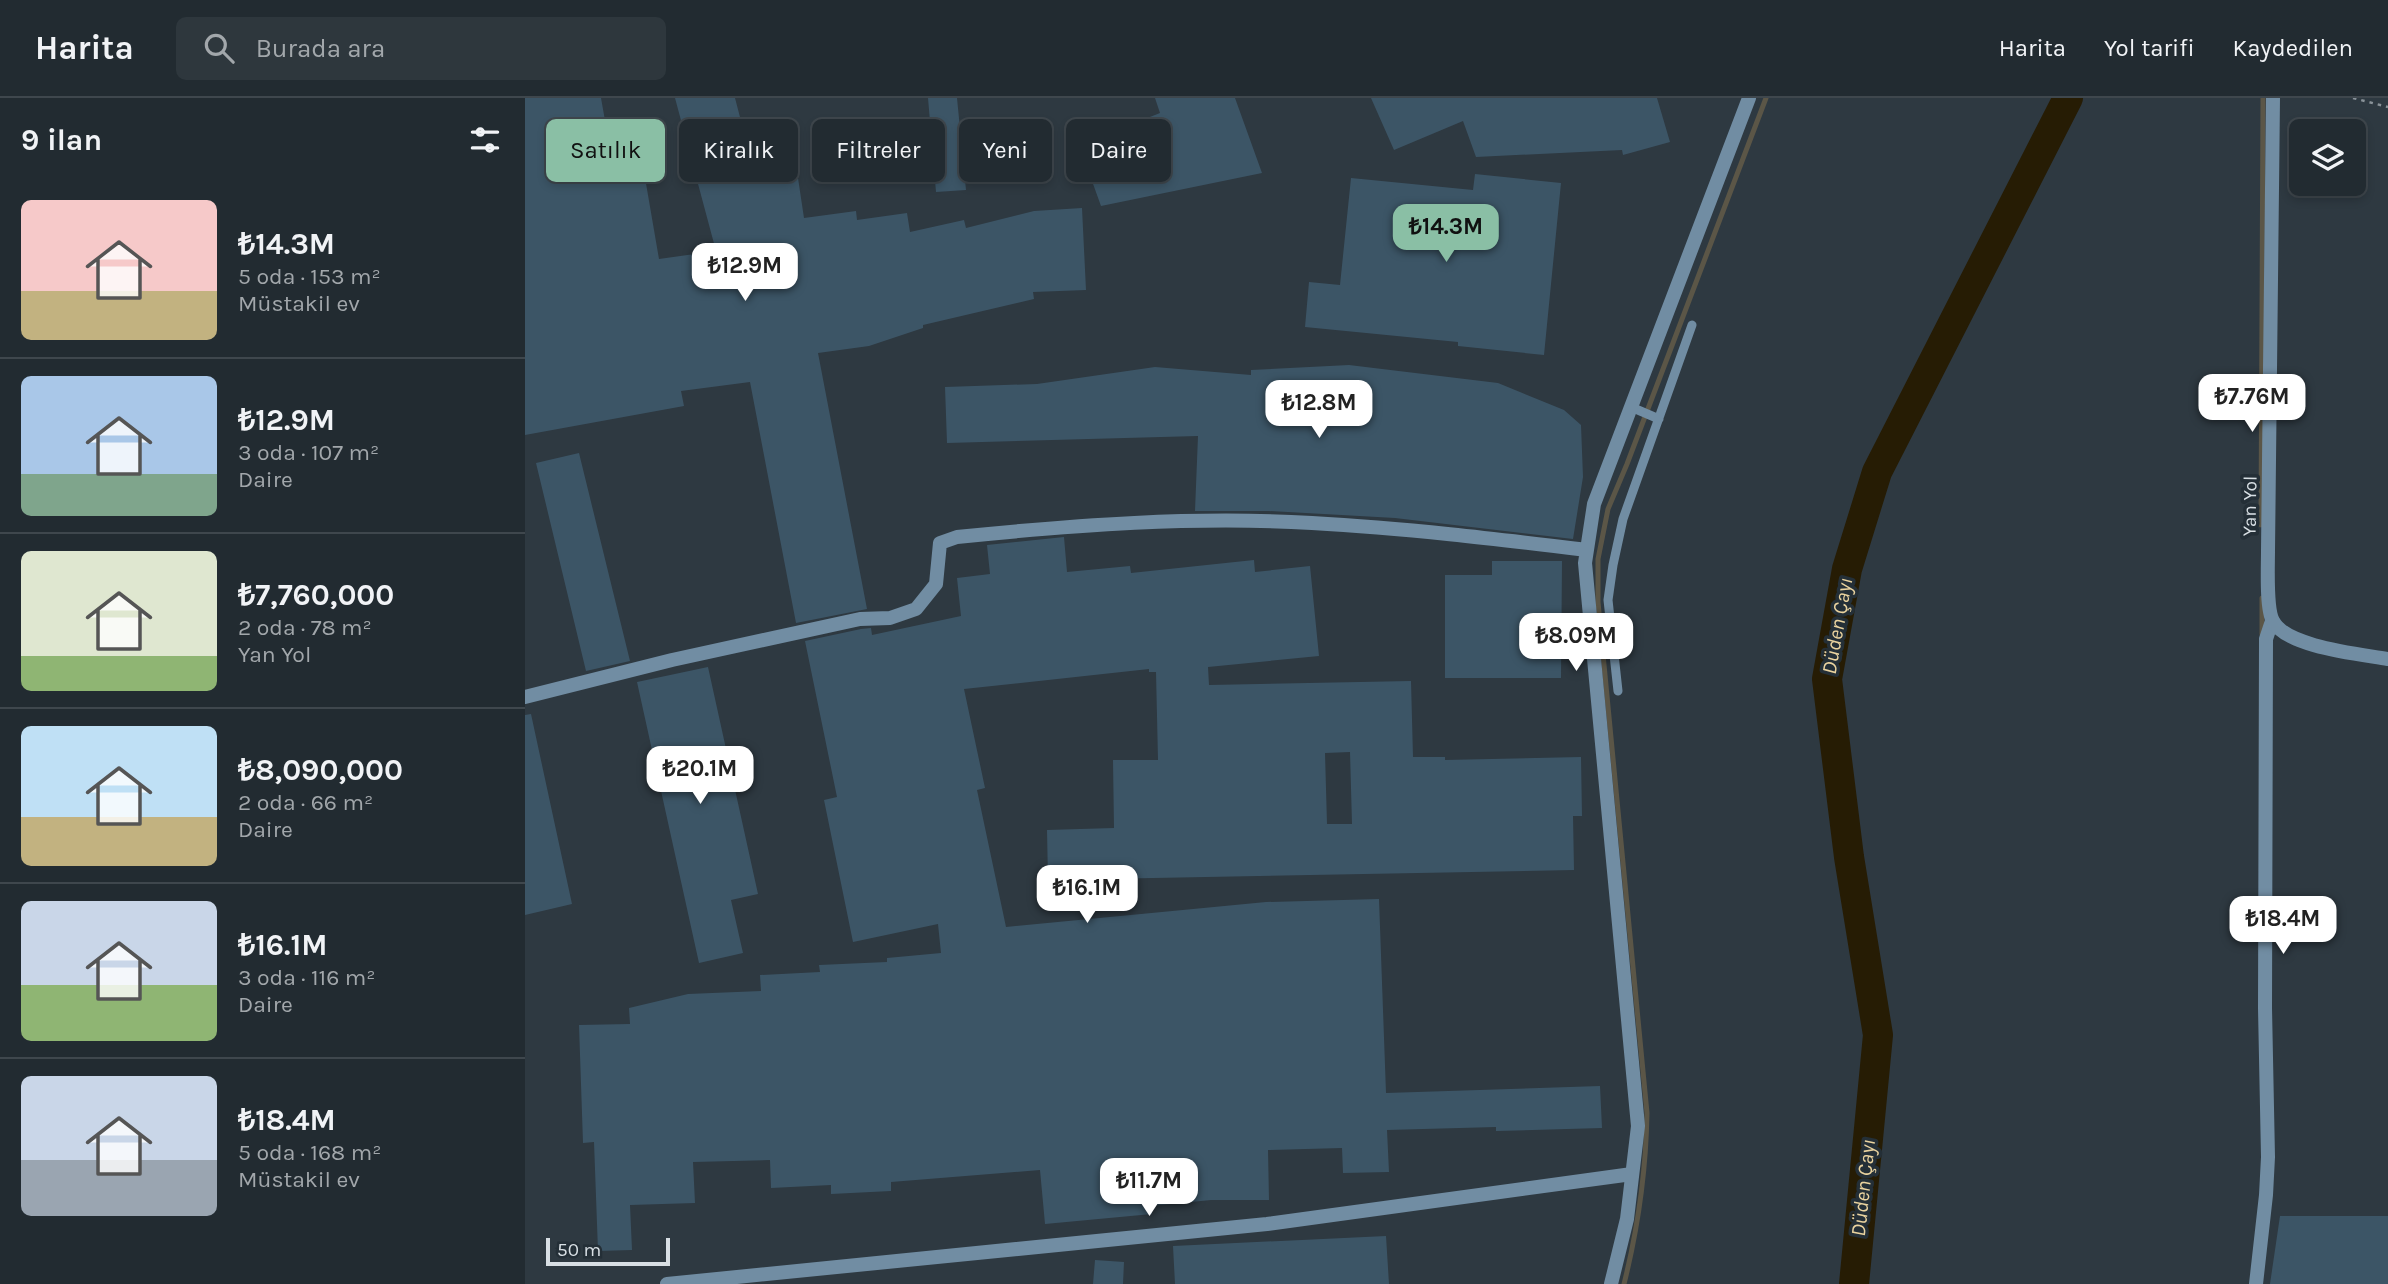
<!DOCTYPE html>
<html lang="tr">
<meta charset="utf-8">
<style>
body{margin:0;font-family:Karla,sans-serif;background:#2e373d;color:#f1f3f6;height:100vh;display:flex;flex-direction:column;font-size:26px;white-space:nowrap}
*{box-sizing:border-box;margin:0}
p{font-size:23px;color:#a2a7ab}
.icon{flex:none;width:38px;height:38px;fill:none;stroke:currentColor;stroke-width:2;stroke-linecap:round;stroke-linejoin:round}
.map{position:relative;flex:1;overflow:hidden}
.drawer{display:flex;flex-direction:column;background:#222b31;width:525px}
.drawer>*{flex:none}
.guide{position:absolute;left:21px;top:21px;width:665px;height:63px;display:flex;gap:14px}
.tools{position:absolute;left:1764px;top:21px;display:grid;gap:14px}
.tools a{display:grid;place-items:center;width:77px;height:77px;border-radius:10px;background:#222b31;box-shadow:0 4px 10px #0003,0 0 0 2px #3f474d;font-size:35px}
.scale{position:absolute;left:21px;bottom:18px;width:124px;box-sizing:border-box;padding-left:7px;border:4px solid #d8dfe4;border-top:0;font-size:19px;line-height:24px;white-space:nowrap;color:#d8dfe4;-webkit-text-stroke:5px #242f37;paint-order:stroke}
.price{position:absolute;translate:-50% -60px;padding:0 16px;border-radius:14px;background:#fff;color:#222;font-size:23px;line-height:46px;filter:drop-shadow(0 2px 4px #0008)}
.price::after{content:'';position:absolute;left:50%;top:42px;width:21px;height:16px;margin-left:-10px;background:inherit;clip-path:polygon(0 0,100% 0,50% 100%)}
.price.active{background:#8abfa5;color:#111}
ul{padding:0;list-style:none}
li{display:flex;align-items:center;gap:21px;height:175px;padding:0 21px}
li+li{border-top:2px solid #3f474d}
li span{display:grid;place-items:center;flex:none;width:196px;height:140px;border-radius:10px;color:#555}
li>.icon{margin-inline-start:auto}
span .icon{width:84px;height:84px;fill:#fffc;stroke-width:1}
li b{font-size:30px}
h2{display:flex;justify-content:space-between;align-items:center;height:84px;padding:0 21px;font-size:30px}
.tag{padding:0 24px;border-radius:10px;background:#222b31;box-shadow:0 4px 10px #0003,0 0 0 2px #3f474d;font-size:24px;line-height:63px}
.tag.active{background:#8abfa5;color:#111}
header{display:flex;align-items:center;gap:42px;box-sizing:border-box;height:98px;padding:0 35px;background:#222b31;border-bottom:2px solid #3f474d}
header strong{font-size:33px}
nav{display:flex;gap:38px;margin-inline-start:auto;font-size:24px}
.search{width:490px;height:63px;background:#2e373d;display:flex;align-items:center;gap:18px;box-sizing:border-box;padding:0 24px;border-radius:10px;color:#a2a7ab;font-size:26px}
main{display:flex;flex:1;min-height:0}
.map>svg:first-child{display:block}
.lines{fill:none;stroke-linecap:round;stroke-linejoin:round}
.stream{stroke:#5b5647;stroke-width:5}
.river{stroke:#261c04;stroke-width:30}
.building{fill:#3c5566;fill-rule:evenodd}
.path{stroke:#899298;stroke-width:2.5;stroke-dasharray:3.5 5;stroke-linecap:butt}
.service{stroke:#718da3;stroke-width:9}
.minor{stroke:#718da3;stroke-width:14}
.tertiary{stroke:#718da3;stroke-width:14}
.labels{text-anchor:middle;stroke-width:7;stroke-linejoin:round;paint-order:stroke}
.street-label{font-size:19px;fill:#d8dfe4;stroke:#242f37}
.water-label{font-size:21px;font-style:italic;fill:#ead39f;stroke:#242f37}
</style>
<header>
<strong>Harita</strong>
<div class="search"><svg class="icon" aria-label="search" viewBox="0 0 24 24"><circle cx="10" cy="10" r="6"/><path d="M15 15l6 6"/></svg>Burada ara</div>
<nav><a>Harita</a><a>Yol tarifi</a><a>Kaydedilen</a></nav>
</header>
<main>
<section class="drawer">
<h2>9 ilan<svg class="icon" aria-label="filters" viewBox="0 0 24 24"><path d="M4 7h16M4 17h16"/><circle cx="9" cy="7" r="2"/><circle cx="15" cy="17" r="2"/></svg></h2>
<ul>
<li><span style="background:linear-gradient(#f6c9c9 65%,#c2b280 0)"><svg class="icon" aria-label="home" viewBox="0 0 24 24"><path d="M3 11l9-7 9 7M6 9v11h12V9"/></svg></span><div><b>₺14.3M</b><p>5 oda · 153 m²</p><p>Müstakil ev</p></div></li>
<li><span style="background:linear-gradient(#a9c7e8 70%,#7fa58c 0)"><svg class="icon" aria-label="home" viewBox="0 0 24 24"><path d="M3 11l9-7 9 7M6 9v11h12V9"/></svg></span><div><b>₺12.9M</b><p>3 oda · 107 m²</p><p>Daire</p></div></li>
<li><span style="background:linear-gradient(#dfe7d0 75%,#8fb573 0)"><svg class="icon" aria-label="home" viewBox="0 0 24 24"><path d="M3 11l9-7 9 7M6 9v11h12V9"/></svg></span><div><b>₺7,760,000</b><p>2 oda · 78 m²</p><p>Yan Yol</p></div></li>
<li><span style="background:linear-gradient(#bfe0f5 65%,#c2b280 0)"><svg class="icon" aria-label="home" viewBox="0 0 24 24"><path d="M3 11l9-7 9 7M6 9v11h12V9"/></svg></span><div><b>₺8,090,000</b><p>2 oda · 66 m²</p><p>Daire</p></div></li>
<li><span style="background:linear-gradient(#c9d6e8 60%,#8fb573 0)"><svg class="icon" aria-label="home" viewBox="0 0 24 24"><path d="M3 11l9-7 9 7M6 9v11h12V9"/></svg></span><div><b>₺16.1M</b><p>3 oda · 116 m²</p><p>Daire</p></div></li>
<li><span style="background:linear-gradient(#c9d6e8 60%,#9aa5b1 0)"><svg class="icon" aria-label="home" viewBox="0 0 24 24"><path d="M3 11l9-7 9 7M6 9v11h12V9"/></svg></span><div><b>₺18.4M</b><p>5 oda · 168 m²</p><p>Müstakil ev</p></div></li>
</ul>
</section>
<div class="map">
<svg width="1863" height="1186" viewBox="0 0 1863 1186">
<rect width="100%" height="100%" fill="#2e3941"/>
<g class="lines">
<path class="stream" d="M1736 427 1738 0
M1737 500V536
M1099 1186C1113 1130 1121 1073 1122 1015L1073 504V461L1083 411 1102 366 1241 0"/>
<path class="river" d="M1329 1186 1353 937 1324 759 1302 581 1322 471 1352 374 1543 0"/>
</g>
<path class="building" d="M0 0H76L89 73 118 68 134 161 191 153 150 0H210L222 46 267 40 279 120 331 113 332 122 382 115 385 134 439 122 441 130 509 113 557 110 561 192 508 194 509 201 398 227V230L344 248 293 255 342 511 271 525 225 284 156 293 159 308 0 337Z
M403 0H432L441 92 411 94Z
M630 0H710L737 75 576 108 554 47 635 15Z
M846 0H1132L1145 44 1098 57 1097 52 951 59 938 23 869 52Z
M950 76 1036 85 1019 257 933 248V244L780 229 784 184 815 187 826 80 948 92Z
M824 267 973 285 1039 312 1056 327 1058 379 1048 441 870 420 743 413H670L673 338 422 345 420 289 512 286 630 269 726 277V272Z
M54 355 105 563 61 573 11 365Z
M539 439 542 474 605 468 606 475 729 462 730 474 785 468 794 558 683 569 684 587 886 583 888 659H920V662L1056 659 1057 718H1048L1049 772 523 782 522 732 589 730 588 662H633L631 574H624V571L439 591 460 690 452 692 481 829 741 804 854 801 861 995 1075 988 1077 1030 971 1033V1029L862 1032 864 1074 818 1075 817 1050 743 1052 744 1102H686L626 1108 627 1116 520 1126 515 1072 366 1084V1093L306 1096V1087L246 1090 245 1062 168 1064 170 1105 105 1107 107 1152 73 1153 69 1044 58 1045 54 927 105 926 104 910 163 896 236 893 235 877 295 874 294 867 362 864V860L416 855 413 826 328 844 299 702 312 699 280 543 336 531 346 530 347 537 436 518 432 480 465 476 462 447ZM825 654 827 726H802L800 655Z
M967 463H1037L1036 580H920V477H967Z
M183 569 233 796 206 802 218 855 174 865 112 584Z
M6 616 47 806 0 817V617Z
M1755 1118H1863V1186H1745Z
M861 1138 864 1186H650L648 1148Z
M570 1162 599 1164 598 1186H568Z"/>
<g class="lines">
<path class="path" d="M1828 0 1863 9"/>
<path class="service" d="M1106 309 1134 321
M1093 593 1083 502 1088 467 1098 421 1167 227"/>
<path class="minor" d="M0 599 147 562 335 521 365 520 391 511 411 486 415 445 432 439C550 427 669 418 787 425 879 430 971 441 1062 452
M142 1186 742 1126 1107 1076
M1086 1186 1102 1121 1113 1028 1060 465 1069 406 1224 0
M1731 1186 1741 1097 1743 1059 1740 910 1741 541 1747 523"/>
<path class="tertiary" d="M1748 0 1743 453C1743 469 1741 511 1748 523 1761 549 1835 556 1863 561"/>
</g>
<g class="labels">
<g class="street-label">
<text transform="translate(1724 408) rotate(-89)" y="7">Yan Yol</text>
</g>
<g class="water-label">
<text transform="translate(1312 528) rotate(-80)" y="7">Düden Çayı</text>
<text transform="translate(1338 1090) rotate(-84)" y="7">Düden Çayı</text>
</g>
</g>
</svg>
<div class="tools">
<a><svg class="icon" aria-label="layers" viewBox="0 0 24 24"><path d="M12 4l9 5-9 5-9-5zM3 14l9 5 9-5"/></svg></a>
</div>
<div class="scale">50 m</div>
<b class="price active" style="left:921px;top:166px">₺14.3M</b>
<b class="price" style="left:220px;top:205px">₺12.9M</b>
<b class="price" style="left:1727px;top:336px">₺7.76M</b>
<b class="price" style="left:794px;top:342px">₺12.8M</b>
<b class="price" style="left:1051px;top:575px">₺8.09M</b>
<b class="price" style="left:175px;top:708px">₺20.1M</b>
<b class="price" style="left:562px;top:827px">₺16.1M</b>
<b class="price" style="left:1758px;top:858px">₺18.4M</b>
<b class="price" style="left:624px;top:1120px">₺11.7M</b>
<div class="guide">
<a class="tag active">Satılık</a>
<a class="tag">Kiralık</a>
<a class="tag">Filtreler</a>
<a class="tag">Yeni</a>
<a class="tag">Daire</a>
</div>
</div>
</main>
